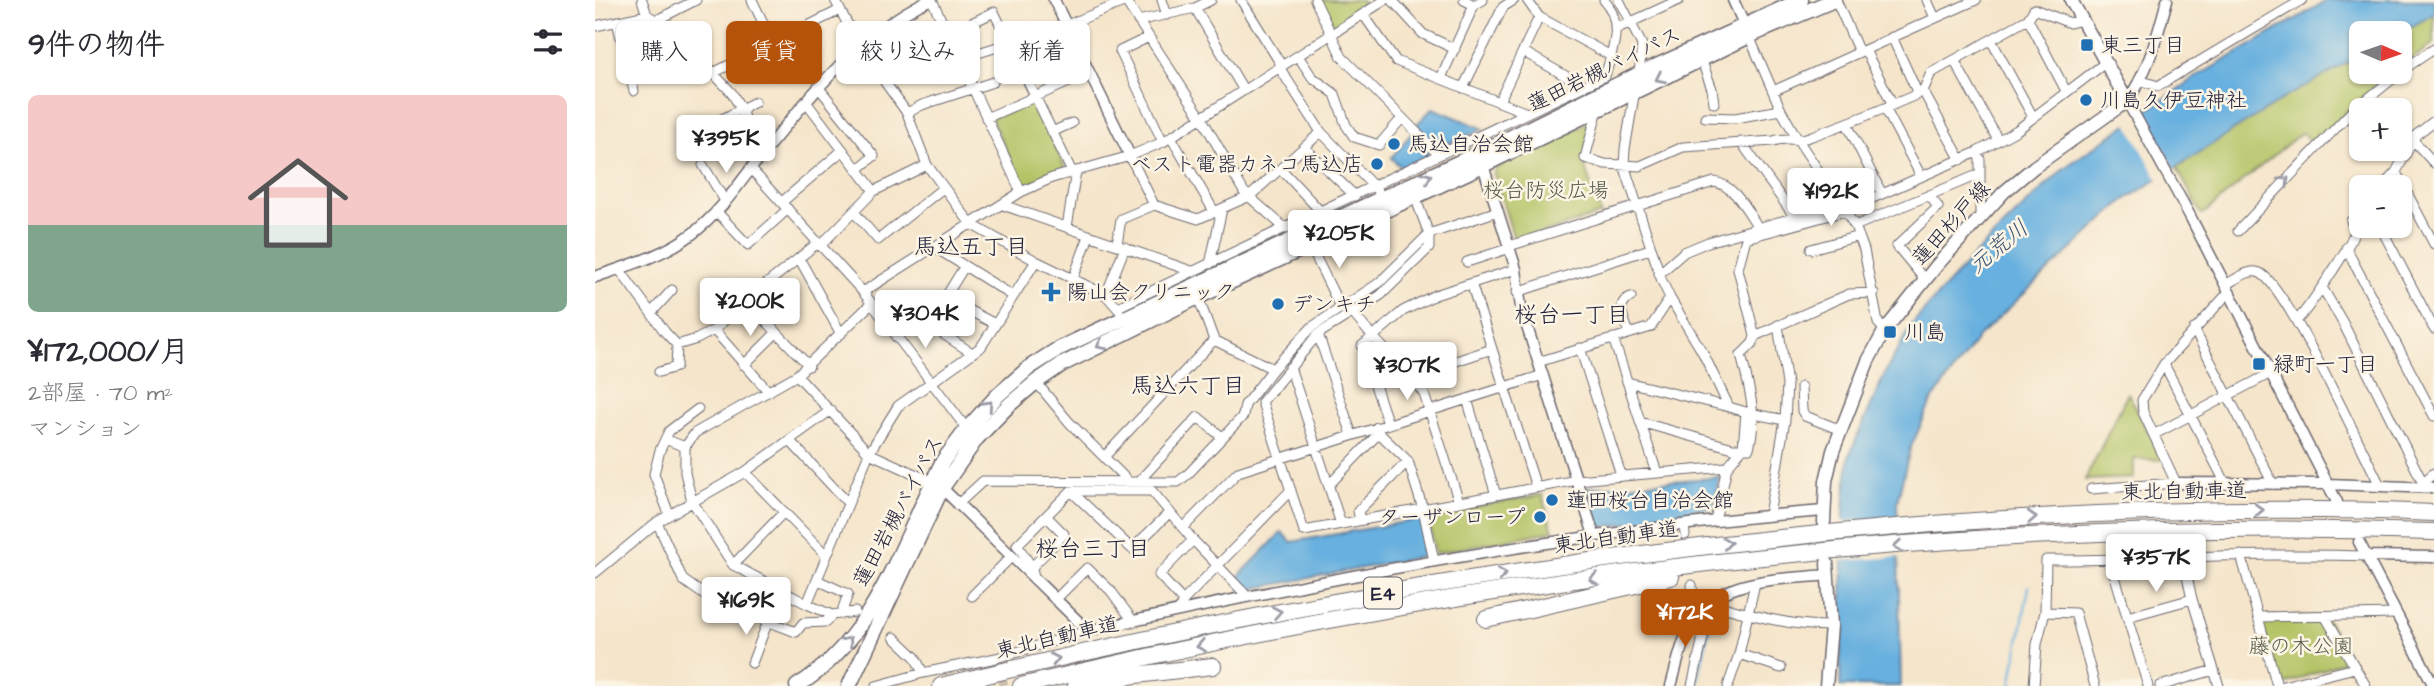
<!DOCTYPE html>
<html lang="ja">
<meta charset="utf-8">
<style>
body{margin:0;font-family:"Architects Daughter","Klee One",sans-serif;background:#f7f7f7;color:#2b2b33;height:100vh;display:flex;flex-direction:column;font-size:26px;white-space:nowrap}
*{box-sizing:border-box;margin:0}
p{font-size:23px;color:#7c7c81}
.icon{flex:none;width:38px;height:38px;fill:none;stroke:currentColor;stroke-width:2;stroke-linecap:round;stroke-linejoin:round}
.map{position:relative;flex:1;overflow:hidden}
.drawer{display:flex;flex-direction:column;background:#fff;width:595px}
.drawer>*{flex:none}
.top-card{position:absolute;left:21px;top:21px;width:665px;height:63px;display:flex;gap:14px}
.needle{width:46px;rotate:92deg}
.controls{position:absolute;left:1754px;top:21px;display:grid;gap:14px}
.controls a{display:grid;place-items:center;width:63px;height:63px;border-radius:10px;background:#fff;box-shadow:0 2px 5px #0004;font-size:35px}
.price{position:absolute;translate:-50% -60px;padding:0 16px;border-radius:7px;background:#fff;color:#222;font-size:23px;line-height:46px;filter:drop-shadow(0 2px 4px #0008)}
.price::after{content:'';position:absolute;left:50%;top:42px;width:21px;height:16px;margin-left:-10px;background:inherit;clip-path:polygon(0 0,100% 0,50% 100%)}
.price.current{background:#b45309;color:#fff}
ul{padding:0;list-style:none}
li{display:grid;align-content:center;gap:14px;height:371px;padding:0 28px}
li+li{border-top:2px solid #e1e1e2}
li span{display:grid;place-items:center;height:217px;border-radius:10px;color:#555}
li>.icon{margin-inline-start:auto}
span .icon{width:126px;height:126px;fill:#fffc;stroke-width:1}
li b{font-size:30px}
h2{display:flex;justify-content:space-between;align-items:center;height:84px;padding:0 28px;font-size:30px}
.tag{padding:0 24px;border-radius:10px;background:#fff;box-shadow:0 2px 5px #0004;font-size:24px;line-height:63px}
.tag.current{background:#b45309;color:#fff}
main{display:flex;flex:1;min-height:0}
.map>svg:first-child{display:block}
.green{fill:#b3c264;stroke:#6a7250;stroke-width:2}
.water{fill:#67b0df;stroke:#44698d;stroke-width:2}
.pier{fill:#f5e5cb}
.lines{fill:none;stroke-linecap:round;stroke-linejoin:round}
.stream{stroke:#67b0df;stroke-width:2.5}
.minor-tunnel{stroke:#cbbeae;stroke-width:9;stroke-dasharray:9 4.5;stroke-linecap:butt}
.minor-casing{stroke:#6c666d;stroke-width:11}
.tertiary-casing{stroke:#6c666d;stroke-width:13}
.secondary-casing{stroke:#6c666d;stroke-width:15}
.trunk-casing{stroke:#6c666d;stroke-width:17}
.motorway-casing{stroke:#6c666d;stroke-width:18}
.minor{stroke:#fff;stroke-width:9}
.tertiary{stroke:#fff;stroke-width:10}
.secondary{stroke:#fff;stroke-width:12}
.trunk{stroke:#fff;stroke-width:14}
.motorway{stroke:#fff;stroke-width:16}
.oneway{stroke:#9c9ca7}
.poi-dot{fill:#1f6fb2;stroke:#fcf5e5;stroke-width:2.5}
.labels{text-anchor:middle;stroke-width:5;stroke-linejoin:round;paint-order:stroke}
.shield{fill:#fcf5e5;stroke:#63616e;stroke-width:2}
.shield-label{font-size:19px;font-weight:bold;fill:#22223b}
.poi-label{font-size:21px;fill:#22223b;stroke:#fcf5e5;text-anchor:start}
.street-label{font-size:21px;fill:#22223b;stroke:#fcf5e5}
.park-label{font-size:21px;fill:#555a49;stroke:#fcf5e5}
.neighbourhood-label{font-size:23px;fill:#22223b;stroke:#fcf5e5}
.water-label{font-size:23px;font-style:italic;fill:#3a5474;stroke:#fcf5e5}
</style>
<main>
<section class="drawer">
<h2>9件の物件<svg class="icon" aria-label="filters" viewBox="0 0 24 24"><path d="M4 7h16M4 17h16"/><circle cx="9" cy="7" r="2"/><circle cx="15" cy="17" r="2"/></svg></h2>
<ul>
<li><span style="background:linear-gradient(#f6c9c9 60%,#7fa58c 0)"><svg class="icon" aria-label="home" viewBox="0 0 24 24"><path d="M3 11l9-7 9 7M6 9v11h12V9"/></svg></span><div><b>¥172,000/月</b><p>2部屋 · 70 m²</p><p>マンション</p></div></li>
</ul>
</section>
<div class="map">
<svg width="1839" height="686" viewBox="0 0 1839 686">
<rect width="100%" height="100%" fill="#fcf5e5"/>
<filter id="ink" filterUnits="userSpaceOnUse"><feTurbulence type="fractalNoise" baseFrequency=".0143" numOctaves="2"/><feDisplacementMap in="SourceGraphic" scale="14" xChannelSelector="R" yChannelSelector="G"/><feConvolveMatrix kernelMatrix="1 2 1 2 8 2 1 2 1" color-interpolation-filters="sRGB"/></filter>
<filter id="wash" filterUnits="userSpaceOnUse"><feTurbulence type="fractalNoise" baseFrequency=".00686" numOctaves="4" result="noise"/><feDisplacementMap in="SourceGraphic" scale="28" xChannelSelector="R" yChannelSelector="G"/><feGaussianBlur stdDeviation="1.57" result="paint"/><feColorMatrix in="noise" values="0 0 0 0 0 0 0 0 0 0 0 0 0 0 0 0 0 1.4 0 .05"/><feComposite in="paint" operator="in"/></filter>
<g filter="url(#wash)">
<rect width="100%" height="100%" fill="#f5e5cb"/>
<path class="green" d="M724 0H767L768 9 741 27 737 25Z
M1839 14V43L1804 69V33Z
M1766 55V72H1801L1767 98 1719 144 1707 132 1607 215 1581 166 1686 100Z
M439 100 471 170 428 186 396 118Z
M998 120 988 162 1006 214 923 241 919 239 899 174 900 169Z
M1533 393 1568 460 1539 459V478L1490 480Z
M947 495 958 531 840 553 833 515Z
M1730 616 1755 659 1686 686 1664 617Z"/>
<path class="water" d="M1733 0H1839V14L1804 33H1766V55L1686 100 1527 202 1384 336 1336 402 1315 449 1302 502 1306 686H1245L1249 508 1254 456 1291 371 1317 324 1380 254 1469 168 1596 80Z
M838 108 889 129 842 148 821 125Z
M816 134 834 152 833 156 807 168 796 158Z
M1125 477 1118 507 1102 509V515L1006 527 1003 525 991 488Z
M827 519 833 553 831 556 651 590 640 580 687 532 696 542Z"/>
<path class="pier" d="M1547 110 1580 170 1564 181 1531 121Z
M1306 517 1307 557 1244 561 1245 522Z"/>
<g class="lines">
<path class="stream" d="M1102 684 1118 609
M1416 686 1434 586"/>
</g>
</g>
<g filter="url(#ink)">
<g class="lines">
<path class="minor-tunnel" d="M403 663 409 686"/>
<defs>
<path id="minor" d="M47 0 52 15
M157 0 178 43
M240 0 264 46 312 113 332 165 376 224 441 261 511 295 524 310
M337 0 426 192
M530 0 606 117 649 192 691 229
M567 0 572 15
M646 0 687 66
M720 0 747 57 844 155
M797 0 828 34 860 49
M869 0 879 5
M932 0 944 17 1016 56
M1024 0 1047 45 1044 74
M1241 0 1264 52
M1332 0 1340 18
M600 8 648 89
M768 14 801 61 932 113
M1433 19 1471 91
M62 20 101 0
M543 21 600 8 616 0
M22 22 39 91
M0 26 52 15 92 36 118 73 137 93 146 109 163 160
M1023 28 1084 0
M352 35 399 12 477 172
M1154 36 1186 110 1203 140 1260 226 1269 250 1283 323 1290 330
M554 37 525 51 568 142
M1297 37 1323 94
M1396 40 1438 117
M1270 50 1298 105
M929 52 988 86
M703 56 717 77 740 94 751 125 759 137 784 145 807 118
M364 59 472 25 531 1
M1106 59 1117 89 1119 103
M1359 60 1403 140
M684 67 726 132 783 191
M118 73 245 10
M846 78 879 5 888 0
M1544 80 1563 86 1707 0
M224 88 279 156 263 169
M868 88 908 7 919 0
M1040 90 1030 149 1029 165 1067 281 1075 298 1108 353 1134 407 1151 412 1148 448 1132 467 1120 521
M1178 91 1381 0
M1328 91 1366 160
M904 102 944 17
M212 103 279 191
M1290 108 1326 176
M1003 109 990 158 1010 164 1045 166 1088 147 1179 141C1190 137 1200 141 1211 138 1249 125 1286 110 1323 94L1328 91 1336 73 1433 19 1439 9 1475 23 1487 20
M312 113 327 105 398 82
M1110 117 1140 118 1186 110
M391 118 495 73
M1252 124 1287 194
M114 126 160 102
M457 132 477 123
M576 137 620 213
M1818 140 1839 163
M1146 142 1200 217
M710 148 760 196
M1382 152 1385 159V217
M535 156 559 205
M108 165 130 201
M156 169 268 292 372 429
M686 169 726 212
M1801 172 1839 244
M1787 187 1801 172 1821 135 1839 121
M820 197 834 234V248L786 295 723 334 667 402 709 531 982 480 1132 467
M187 202 248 150
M408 205 599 272
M121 211 153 245 193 209
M259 212 283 240 348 188
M1260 226 1385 174
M1785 226 1839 329
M472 227 481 171
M1643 231 1755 113 1815 65 1839 49
M522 244 526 219 559 205 603 219 655 196 726 132
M715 245 746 309
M914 246 1119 182C1140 185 1152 211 1163 227
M339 247 418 296
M1751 248 1839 416
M1216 249 1264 236
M204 258 246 334
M872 262 915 248
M615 264 627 209
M24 269 70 332 82 345 102 339 119 330 151 300 204 258 219 246 226 245 279 191 332 165
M1064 274 1089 252 1113 242 1250 203 1269 202 1382 152 1422 130 1510 63
M478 279 494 236
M1330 280 1302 246 1343 207 1334 195
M876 283 941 487
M1630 285C1640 280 1654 268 1665 273 1692 286 1766 449 1785 485
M1727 287 1748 323 1830 487 1832 479 1839 473
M268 292 426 192 457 178 535 156 568 142 790 0
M922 292 1055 249
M511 295 530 247
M603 297 619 340 678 369
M350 298 400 324
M151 300 214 366
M523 307 1010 76C1018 50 1029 22 1009 0
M755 310 777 336 816 376 829 394 864 502
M57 312 77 290
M325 319 377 353
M1702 320C1712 311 1758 243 1759 232 1759 228 1757 224 1756 221L1766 210
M1599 329 1678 484
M119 330 174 392
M1034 333C1030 321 1019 303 1036 297
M723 334 757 435
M1160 336 1254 294 1279 293
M301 337 350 298 369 267
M1018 338 1062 473
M985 348 1026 475
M943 362 1056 327 1075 298
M1569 364 1631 484
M149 365 181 333
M695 367 746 524
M64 372 81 367 82 345
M202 375 274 453 342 484
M816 376 897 349
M441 382 474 422 532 480
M1032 382 1134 407
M1206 387 1207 411 1210 416 1246 430
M872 399 901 495
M1154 413 1190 420
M1045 422 1138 448H1154C1163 416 1154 387 1146 355L1158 343 1160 336 1143 269 1151 238 1250 211
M793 424 767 346 808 311 840 295 921 269
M782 427 784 433 813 461 828 509 839 561
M1560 434 1676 373
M70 439 90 447
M195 441 252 502
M510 456 619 340
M150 472 231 555
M545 480 603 417 627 437
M734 485 784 433
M1496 489 1581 483 1548 412 1547 400 1569 364 1634 292
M476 491 537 549 575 512
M362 505 388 481 583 482 593 474 648 416 650 405 678 369 717 327 784 283 834 234 903 211
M74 514 59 474 65 450 74 431 103 409
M1174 515 1190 420 1192 384 1183 325
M765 520 763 511 813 461
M62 522 88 580 115 599 201 632 208 623 231 622 237 615 260 612
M1089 524 1090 535
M589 527 643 472 948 375
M1646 555 1682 686
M1588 558 1597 599 1624 686
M1515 560 1553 686
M138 565 189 512
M437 567 469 534 451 516
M0 573 62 522 150 472 236 410
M439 579 437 567 422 545 476 491H557L598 540 651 595
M222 580 253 594 246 614
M1097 585 1098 597 1112 619 1097 686
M377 596 416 557
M460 600 492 568 516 591 538 621
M588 601 564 575 598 540
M1113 603C1152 614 1194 626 1236 626
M212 604 274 453 303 406 386 347 441 261
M584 611 588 601 696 490
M1450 612 1480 613 1500 686
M237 615 212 604 138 565 97 501 90 473V447L100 433 202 375 276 304
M1730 616 1771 686
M1532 617 1597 599
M1664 617 1801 614
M299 637 320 657 328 673
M1144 654 1186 668
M157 663 173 621
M281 686 328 673 401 658 493 631
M1133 686 1144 654 1160 583
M1439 686 1442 644 1450 612 1451 560C1558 560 1664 552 1771 556
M1565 686 1619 670
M1688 686 1760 668"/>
<path id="tertiary" d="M459 0 535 156
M1138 0 1153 33
M1572 0C1563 34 1553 73 1532 101L1595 216 1742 502
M886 159 921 269 926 308 999 535
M0 277C32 266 70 255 97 234 124 214 144 184 164 158 213 98 263 34 334 0
M1581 483 1733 484 1839 488
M347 488 493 631C735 577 981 530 1229 511
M1764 542 1839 686
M1771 556 1839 557
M1076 686C1082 665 1086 643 1096 624 1122 576 1186 580 1233 575"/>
<path id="secondary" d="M1229 522 1231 481 1238 451 1273 361 1290 330 1343 264 1409 192 1439 167 1532 101 1476 0
M1231 686 1236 626 1232 563"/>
<path id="trunk" d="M202 686C281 638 308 539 348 461L372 429 403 395 435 367 465 348 884 153 1044 74 1206 0
M254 686 347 488 382 438 414 405 441 382 466 365 603 297 897 161 1154 36 1239 0"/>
<path id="motorway" d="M891 619 1076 577
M346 686C660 609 979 554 1301 527 1480 512 1660 505 1839 513
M426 686C884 575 1368 516 1839 532
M481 686 541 675 618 666"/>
</defs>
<use href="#minor" class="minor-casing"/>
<use href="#tertiary" class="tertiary-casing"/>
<use href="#secondary" class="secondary-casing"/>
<use href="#trunk" class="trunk-casing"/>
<use href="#motorway" class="motorway-casing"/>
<use href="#minor" class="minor"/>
<use href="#tertiary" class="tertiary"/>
<use href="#secondary" class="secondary"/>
<use href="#trunk" class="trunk"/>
<use href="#motorway" class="motorway"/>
</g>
<defs><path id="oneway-chevron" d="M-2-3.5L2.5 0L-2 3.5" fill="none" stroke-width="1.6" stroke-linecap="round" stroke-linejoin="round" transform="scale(1.75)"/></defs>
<g class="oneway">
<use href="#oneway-chevron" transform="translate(1065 78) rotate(154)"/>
<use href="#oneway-chevron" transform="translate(832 177) rotate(-25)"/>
<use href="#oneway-chevron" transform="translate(1690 181) rotate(-45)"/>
<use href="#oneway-chevron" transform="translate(506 345) rotate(153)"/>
<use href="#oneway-chevron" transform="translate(393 405) rotate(-47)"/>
<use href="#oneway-chevron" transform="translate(1664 510) rotate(-1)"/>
<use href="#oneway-chevron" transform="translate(1437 517) rotate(-3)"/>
<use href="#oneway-chevron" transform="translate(1132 543) rotate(-7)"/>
<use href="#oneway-chevron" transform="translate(1303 546) rotate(175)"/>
<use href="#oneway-chevron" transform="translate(907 574) rotate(-9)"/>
<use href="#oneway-chevron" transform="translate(999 579) rotate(172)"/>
<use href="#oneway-chevron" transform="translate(682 612) rotate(-11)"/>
<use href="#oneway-chevron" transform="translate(253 641) rotate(-52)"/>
<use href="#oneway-chevron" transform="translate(606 646) rotate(169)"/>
<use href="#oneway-chevron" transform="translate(460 659) rotate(-13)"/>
</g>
</g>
<g class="poi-dot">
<rect x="1485" y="38" width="14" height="14" rx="3.5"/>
<circle cx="1491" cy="100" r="7"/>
<circle cx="799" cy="144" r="7"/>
<circle cx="782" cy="164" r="7"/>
<path d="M452.5 281.5h7v7h7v7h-7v7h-7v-7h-7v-7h7z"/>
<circle cx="683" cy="304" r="7"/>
<rect x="1288" y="325" width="14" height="14" rx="3.5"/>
<rect x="1657" y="357" width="14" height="14" rx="3.5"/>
<circle cx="957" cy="500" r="7"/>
<circle cx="945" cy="517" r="7"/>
</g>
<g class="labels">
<rect class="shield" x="769" y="577.5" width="38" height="31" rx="5"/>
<g class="shield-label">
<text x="788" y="600">E4</text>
</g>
<g class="poi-label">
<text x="1506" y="52">東三丁目</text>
<text x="1505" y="107">川島久伊豆神社</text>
<text x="813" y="151">馬込自治会館</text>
<text x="768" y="171" text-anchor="end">ベスト電器カネコ馬込店</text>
<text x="472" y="299">陽山会クリニック</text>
<text x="697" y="311">デンキチ</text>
<text x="1309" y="339">川島</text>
<text x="1678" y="371">緑町一丁目</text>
<text x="971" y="507">蓮田桜台自治会館</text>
<text x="931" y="524" text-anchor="end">ターザンロープ</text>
</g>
<g class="street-label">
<text transform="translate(1009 69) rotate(-26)" y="7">蓮田岩槻バイパス</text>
<text transform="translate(1356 223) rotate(-48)" y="7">蓮田杉戸線</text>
<text transform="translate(1589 491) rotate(-1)" y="7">東北自動車道</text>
<text transform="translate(303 511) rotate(-62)" y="7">蓮田岩槻バイパス</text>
<text transform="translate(1021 537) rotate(-8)" y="7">東北自動車道</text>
<text transform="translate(462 637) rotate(-13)" y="7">東北自動車道</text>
</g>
<g class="park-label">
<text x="951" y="197">桜台防災広場</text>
<text x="1706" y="653">藤の木公園</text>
</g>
<g class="neighbourhood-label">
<text x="376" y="254">馬込五丁目</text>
<text x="977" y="322">桜台一丁目</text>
<text x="593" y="393">馬込六丁目</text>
<text x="498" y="556">桜台三丁目</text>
</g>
<g class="water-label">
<text transform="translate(1403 246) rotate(-39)" y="8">元荒川</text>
</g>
</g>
</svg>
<div class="controls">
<a><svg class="needle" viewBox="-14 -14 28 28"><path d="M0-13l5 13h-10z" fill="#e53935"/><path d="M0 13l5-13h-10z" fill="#7c7c81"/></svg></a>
<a>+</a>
<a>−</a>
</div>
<b class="price" style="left:131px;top:175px">¥395K</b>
<b class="price" style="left:1236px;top:228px">¥192K</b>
<b class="price" style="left:744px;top:270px">¥205K</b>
<b class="price" style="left:155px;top:338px">¥200K</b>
<b class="price" style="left:330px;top:350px">¥304K</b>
<b class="price" style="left:812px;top:402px">¥307K</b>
<b class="price" style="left:1561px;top:594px">¥357K</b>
<b class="price" style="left:151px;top:637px">¥169K</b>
<b class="price current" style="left:1090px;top:649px">¥172K</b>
<div class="top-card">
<a class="tag">購入</a>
<a class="tag current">賃貸</a>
<a class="tag">絞り込み</a>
<a class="tag">新着</a>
</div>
</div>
</main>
